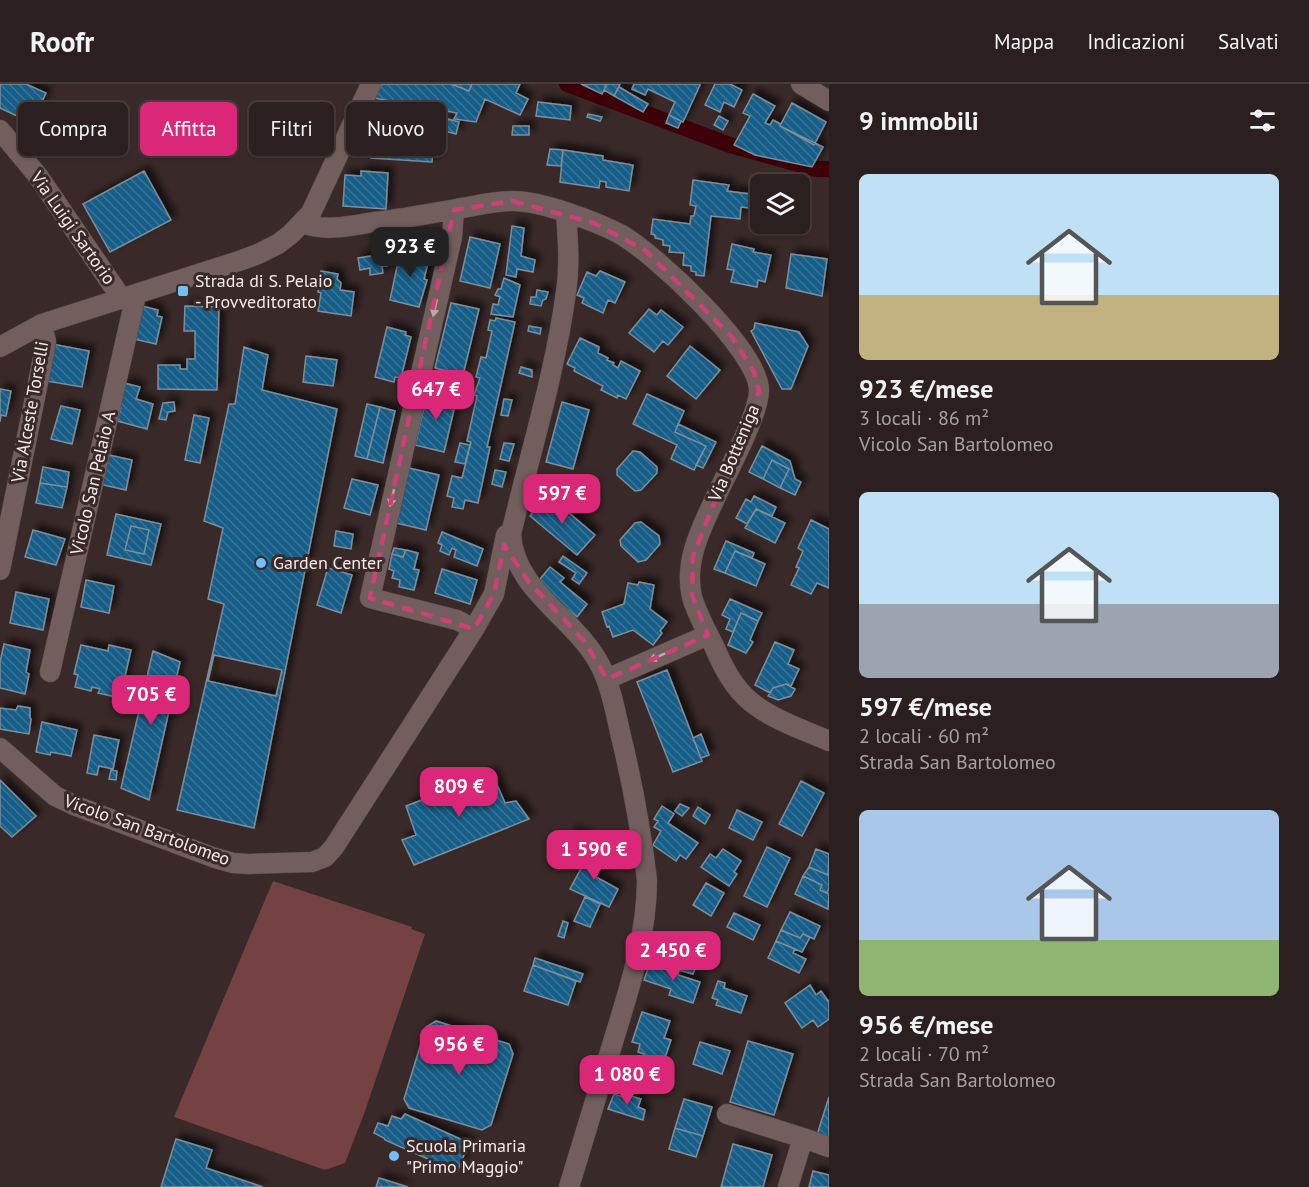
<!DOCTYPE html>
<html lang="it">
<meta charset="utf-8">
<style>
body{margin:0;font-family:"PT Sans",sans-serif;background:#342728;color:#f1f3f6;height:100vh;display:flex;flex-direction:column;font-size:22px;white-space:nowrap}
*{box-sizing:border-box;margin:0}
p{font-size:20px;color:#a6a2a4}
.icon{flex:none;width:33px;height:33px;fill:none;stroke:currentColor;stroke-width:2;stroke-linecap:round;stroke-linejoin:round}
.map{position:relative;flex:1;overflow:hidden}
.details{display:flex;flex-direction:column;background:#2c1f1f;width:480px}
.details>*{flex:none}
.hud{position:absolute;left:18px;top:18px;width:570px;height:54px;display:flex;gap:12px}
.buttons{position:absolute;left:750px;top:90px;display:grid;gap:12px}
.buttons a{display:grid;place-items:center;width:60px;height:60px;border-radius:9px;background:#2c1f1f;box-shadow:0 2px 4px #0004,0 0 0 2px #483d3d;font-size:30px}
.price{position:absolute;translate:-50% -51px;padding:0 14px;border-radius:12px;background:#db2777;color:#fff;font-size:20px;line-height:39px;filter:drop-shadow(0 2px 3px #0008)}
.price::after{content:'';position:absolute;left:50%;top:36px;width:18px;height:14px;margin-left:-9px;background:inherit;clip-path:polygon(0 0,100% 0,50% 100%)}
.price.selected{background:#222;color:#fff}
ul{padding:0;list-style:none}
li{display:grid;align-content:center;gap:12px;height:318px;padding:0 30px}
li span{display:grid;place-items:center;height:186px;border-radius:9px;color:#555}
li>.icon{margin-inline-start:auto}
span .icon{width:108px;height:108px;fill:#fffc;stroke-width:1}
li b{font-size:26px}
h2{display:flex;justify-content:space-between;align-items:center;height:72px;padding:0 30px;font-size:26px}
.pill{padding:0 21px;border-radius:9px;background:#2c1f1f;box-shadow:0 2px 4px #0004,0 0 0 2px #483d3d;font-size:21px;line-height:54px}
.pill.selected{background:#db2777;color:#fff}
header{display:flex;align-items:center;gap:36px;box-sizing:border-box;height:84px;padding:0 30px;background:#2c1f1f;border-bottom:2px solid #483d3d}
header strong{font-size:28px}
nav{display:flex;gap:33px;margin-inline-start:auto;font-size:21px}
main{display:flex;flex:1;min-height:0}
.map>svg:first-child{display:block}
.green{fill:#754243}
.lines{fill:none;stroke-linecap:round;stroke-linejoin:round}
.canal{stroke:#3e0008;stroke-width:16}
.building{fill:url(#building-back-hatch);stroke:#7e8e9a;stroke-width:1.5;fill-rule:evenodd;filter:url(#shadow)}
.minor-casing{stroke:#544545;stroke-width:21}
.minor{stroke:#715e5d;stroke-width:20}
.oneway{fill:#baabab}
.marked{fill:none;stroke:#cc4278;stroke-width:4.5;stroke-dasharray:12 8;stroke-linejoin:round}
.poi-dot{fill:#74c0f6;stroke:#3a2929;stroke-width:2}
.labels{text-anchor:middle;stroke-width:6;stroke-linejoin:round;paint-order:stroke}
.street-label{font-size:18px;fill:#f6eaea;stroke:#3a2929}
.poi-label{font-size:18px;fill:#f6eaea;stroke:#3a2929;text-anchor:start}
</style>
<header>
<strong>Roofr</strong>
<nav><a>Mappa</a><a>Indicazioni</a><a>Salvati</a></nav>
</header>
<main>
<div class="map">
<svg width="829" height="1103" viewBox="0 0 829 1103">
<defs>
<pattern id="building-back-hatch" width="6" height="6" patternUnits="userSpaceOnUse" patternTransform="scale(1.5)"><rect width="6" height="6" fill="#155d87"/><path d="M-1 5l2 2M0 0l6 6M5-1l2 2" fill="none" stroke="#387498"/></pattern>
<filter id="shadow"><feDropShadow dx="5.5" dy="-5.5" stdDeviation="3" flood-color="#0009"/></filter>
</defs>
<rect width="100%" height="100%" fill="#3a2929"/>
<path class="green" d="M273 797 412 843 411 845 425 850 364 1030 345 1079 325 1086 174 1033Z"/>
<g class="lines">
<path class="canal" d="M567 0 730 61 817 85H829"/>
</g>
<path class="building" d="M0 0H26L46 9 32 39 0 24Z
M382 0H451L469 7 472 0H520L516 9 528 15 520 31 485 15 476 38 454 35 457 29 374 14Z
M451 0H472L469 7Z
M581 0H607L602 10Z
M607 0H620L614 12 604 6Z
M634 0H699L700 1 683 38 669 31 675 18 648 5 645 11 632 5Z
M715 0H730L742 6 734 23 724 18 720 28 705 21Z
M619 3 648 20 643 28 614 12Z
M753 10 775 22 765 39 770 41 773 36 781 40 780 42 823 63 812 83 755 71 734 61 750 32 743 29Z
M538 18 571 22 570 36 536 32Z
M792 19 826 38 814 61 780 42Z
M588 30 602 33 600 37 587 33Z
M669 31 681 37 678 44 666 39Z
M719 32 728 37 723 46 714 41Z
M448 35 459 38 456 50 445 47Z
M513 42H529V51H512Z
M373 47 434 51 432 78 371 74Z
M550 65 563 66 561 82 547 81Z
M563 66 603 72V76L633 81 629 107 606 103V98L600 97 599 104 560 98Z
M144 87 171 136 110 168 83 120Z
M361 87 388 89 386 125 343 122 345 91 361 92Z
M693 96 729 101 727 107 750 110 749 124 741 123 740 135 711 132 704 192 696 191V188L691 187V182L683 181 684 169 669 168 670 162 663 161V156L655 154V151L651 150 653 135 690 140 691 132H694L696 122 690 121Z
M512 142 524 144 521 172 535 176 533 188 517 185 516 193 506 191Z
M470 153 500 160 490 204 460 197Z
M732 160 754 165 753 168 771 171 765 198 758 196 757 203 731 198 734 186 727 185Z
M401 164 430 171 424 195 427 196 419 223 390 216Z
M385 170 387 182H382L383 189 370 191V184L360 186 358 174Z
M791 170 827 175 822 212 786 204Z
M321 187 338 190 337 195 341 199 340 206 354 208 351 232 318 227 321 209 318 208Z
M600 187 625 198 615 219 608 216 603 229 582 219 584 214 577 211 587 188 596 192Z
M504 194 520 201 513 233 491 230 493 220 498 221 500 213 495 211 498 205H501Z
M537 206 548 208 546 215 543 216 541 222 530 220 531 213H536Z
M451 219 479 225 463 291 435 284Z
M142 222 158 226 157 232 162 233 156 260 134 255Z
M185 222 219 223 217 306 158 305V281H180V285H187V275H195V247H184Z
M649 225 657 231 661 226 683 243 668 261 663 257 654 268 629 249Z
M496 234 515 238 487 363H490L478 419 465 416 463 425 452 423 454 414 447 412 452 392 462 394 471 358 467 357 477 312 474 311 480 294 476 293 481 273 486 274 492 247 488 246 490 236 495 237Z
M755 239 799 248 808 262 791 305H782L751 247 754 245Z
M529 242 541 244 540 250 528 247Z
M387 243 406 248 405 251 411 253 401 294 395 293 394 298 375 293Z
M580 254 599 263 598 269 608 274 607 276 614 279 613 281 618 284 621 277 640 287 626 315 618 311 617 314 601 306 603 302 574 287 575 284 567 280Z
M52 260 89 267 82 303 46 297Z
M690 262 720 286 696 315 667 292Z
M244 263 268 271 262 306 337 325 254 744 177 726 224 520 208 515 223 444 204 437 229 320H235Z
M306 272 337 276 333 302 303 298Z
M521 283 532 286V293L519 289Z
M124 299 140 303 136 315 153 320 147 345 117 337 121 324 118 323Z
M0 305 11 307 6 332 1 331 0 338Z
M428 306 457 313 444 368 415 361Z
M647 310 684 327 675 348 706 362 694 386 671 375 677 361 633 340Z
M504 315 512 316 508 332 501 331Z
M174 318 175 327 168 328 166 336 159 335 163 319Z
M562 318 589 326 573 385 546 378Z
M367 320 380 323 367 375 355 372Z
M61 322 80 326 72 360 51 355Z
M380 323 395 327 383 379 367 375Z
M194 331 209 334 200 379 185 376Z
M678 340 716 358 703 384 696 381 706 362 675 348Z
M460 359 470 361 465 380 455 378Z
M504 359 514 360 509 377 500 375Z
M762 362 790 377 795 395 801 398 795 411 780 404 789 385 772 376 763 395 749 388Z
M633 367 640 368 657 383V389L641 406 635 407 617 391V385Z
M109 371 132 376 126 406 99 400Z
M772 376 789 385 780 404 763 395Z
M43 383 69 388 67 403 40 399Z
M409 384 439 391 426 446 396 439Z
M495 386 506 388 502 403 492 400Z
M352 395 378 401 370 431 344 424Z
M40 399 67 403 62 424 36 419Z
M548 411 595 451 577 471 530 432Z
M754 412 776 423 772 432 756 425 747 440 736 434 746 415 751 418Z
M756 425 785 439 775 459 745 444Z
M116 430 161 440 151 481 107 471ZM131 442 149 446 144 470 125 466Z
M811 436 829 445V504L817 499 811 510 791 501 799 484 796 483 803 467 798 464Z
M641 438 659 452 660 460 646 476 638 478 621 462 620 456 635 439Z
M131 442 149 446 144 470 125 466Z
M33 446 65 455 56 481 25 473Z
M336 447 353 450 351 465 334 462Z
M442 448 483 465 477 482 454 473 456 466 452 464 449 471 440 467 442 461 438 459Z
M726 457 754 469 752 474 735 467 725 489 714 485Z
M394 464 406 466 403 473 392 470Z
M406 466 418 469 414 485 419 486 414 506 399 503 400 496 392 494 394 487 389 485 392 470 403 473Z
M735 467 765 480 756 502 725 489Z
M563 472 587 489 579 500 572 495 576 489 559 478Z
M550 483 564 494 560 498 587 520 577 533 536 500Z
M328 484 352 491 341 529 317 521Z
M442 485 477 496 470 520 435 509Z
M86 496 114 502 109 529 81 523Z
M639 498 654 501 650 525 667 538 660 547 662 549 653 561 633 546 613 553 609 542 607 543 602 528 624 520 628 499 638 501Z
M16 508 49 515 43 546 10 539Z
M730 515 762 529 758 537 741 529 733 548 726 545 730 535 722 531Z
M741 529 758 537 750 556 753 558 746 569 728 561Z
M775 558 794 566 788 580 799 585 791 602 786 600 773 604 770 609 755 601Z
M4 560 30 566 26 588 29 590 25 610 0 604V578Z
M81 561 108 567 109 561 131 566 120 614 98 609 100 605 92 603 91 607 75 603 78 591 74 590Z
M153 567 180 578 149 716 121 704Z
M214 571 282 586 276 612 208 597Z
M667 586 702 677 673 688 637 598Z
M786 600 795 605 791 612 778 616 768 612 773 604Z
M18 622 30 624V634L31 635 29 650 0 645V624L16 626Z
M42 638 77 646 71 672 51 668 50 671 36 668Z
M701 650 709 671 701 674 693 654Z
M94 651 119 656 113 685 99 682 97 691 87 689Z
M111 686 117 687 116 696 109 695Z
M492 689 505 719 516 717 529 735 414 781 402 756 416 751 406 722Z
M0 696 36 732 12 753 0 742Z
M801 697 824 709 802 752 779 740Z
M680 720 689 724 682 732 675 727Z
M662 722 674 730 668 739 698 759 686 775 680 771 676 777 653 761 661 747 654 743 658 737 654 735Z
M698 723 710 731 705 740 693 732Z
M737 726 762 738 753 756 729 744Z
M571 748 587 753 583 765 567 760Z
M767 763 790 774 767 823 744 812Z
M592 764 606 771 596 793 618 805 609 823 570 805Z
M723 765 741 777 734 788 737 790 729 802 701 783 710 770 716 774Z
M816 765 829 770 828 791 809 783Z
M809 783 828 791 829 789V804L827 809 820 806 822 801 803 792Z
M803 792 822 801 820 806 829 810 828 825 795 810Z
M706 799 724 809 711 832 693 821Z
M585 813 600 820 590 843 574 837Z
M790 828 820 842 814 855 803 850 800 854 781 846Z
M734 829 760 841 753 856 727 843Z
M563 837 568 839 564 854 558 852Z
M781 846 800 854 803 850 810 853 802 868 776 857Z
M776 857 795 865 793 869 806 875 799 889 768 874Z
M657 858 675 865 676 862 687 867 679 886 666 881 665 884 650 879Z
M687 867 699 873 693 890 679 886Z
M535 874 583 890 580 898 533 881Z
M650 879 665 884 666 881 679 886 678 891 700 898 693 919 669 911 671 905 644 896Z
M533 881 576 897 568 921 524 907Z
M718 897 725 899 724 904 747 912 741 929 716 921 718 916 712 914Z
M810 901 816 911 821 907 829 918V935L818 943 813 936 802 944 785 919Z
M642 928 670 937 664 954 671 956 663 980 643 973 644 970 638 968 640 960 632 958Z
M436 937 509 960 513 970 491 1041 482 1046 409 1024 404 1015 426 943Z
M748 957 793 970 774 1031 730 1018Z
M700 958 730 967 722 990 693 980Z
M614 1010 627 1014 628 1011 641 1015 638 1023 645 1026 643 1036 608 1025Z
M829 1013V1054L817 1051Z
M684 1015 712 1023 703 1052 675 1044Z
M405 1030 469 1059 457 1088 385 1056 384 1054 374 1049 378 1039 388 1042 392 1032 401 1035Z
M675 1044 703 1052 696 1073 669 1065Z
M176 1055 212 1066 206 1084 263 1103H161Z
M733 1060 772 1071 763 1103H721Z
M813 1087 829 1091V1103H809Z
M379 1094 408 1103H376Z"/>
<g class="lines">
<defs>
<path id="minor" d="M801 0 829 17
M0 46 38 92 122 215
M454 126 452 153 370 514 457 536 474 545 494 510 506 451
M566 130C568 156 570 182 566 208 555 290 530 369 511 450 514 508 577 534 601 583 611 603 615 626 620 648 632 697 641 746 647 796 647 851 629 906 613 958 598 1006 584 1055 569 1103
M302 139C325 148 350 142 374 138 401 135 428 130 456 125 475 122 494 117 513 117 541 117 595 137 620 150 654 169 760 267 759 307 758 331 730 383 719 406 704 439 683 475 692 513 697 530 706 546 714 562 723 583 733 603 751 618 773 636 804 646 829 657
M0 263 42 240 239 177 258 170 278 160 291 150 311 129 371 0
M0 486 43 274 46 258 42 240
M50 588 136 211
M607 595 708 551
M0 664 55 712 76 722 215 774 233 779 249 780 312 778 325 773 334 763 474 545
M727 1030 803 1054
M788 1103 803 1054 829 1063"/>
</defs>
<use href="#minor" class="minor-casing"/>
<use href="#minor" class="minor"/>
</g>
<defs><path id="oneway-solid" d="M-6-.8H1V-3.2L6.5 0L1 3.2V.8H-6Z" transform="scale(1.5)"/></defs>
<g class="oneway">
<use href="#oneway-solid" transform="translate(435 224) rotate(103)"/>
<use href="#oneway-solid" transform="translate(392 414) rotate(103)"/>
<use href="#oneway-solid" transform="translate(657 573) rotate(156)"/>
</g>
<path class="marked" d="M512 117 594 139 646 167 732 253 754 288 759 307 693 472 692 511 708 551 607 595 585 558 528 497 504 461 494 510 474 545 370 514 454 126Z"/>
<g class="poi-dot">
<rect x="177" y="201" width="12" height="12" rx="3"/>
<circle cx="261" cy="479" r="6"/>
<circle cx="394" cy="1072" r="6"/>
</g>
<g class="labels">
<g class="street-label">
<text transform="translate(73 144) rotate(55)" y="6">Via Luigi Sartorio</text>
<text transform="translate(30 328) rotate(-80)" y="6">Via Alceste Torselli</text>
<text transform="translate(734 369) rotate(-67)" y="6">Via Botteniga</text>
<text transform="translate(93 399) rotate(-77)" y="6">Vicolo San Pelaio A</text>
<text transform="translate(147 746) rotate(20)" y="6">Vicolo San Bartolomeo</text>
</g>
<g class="poi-label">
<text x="195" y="203">Strada di S. Pelaio<tspan x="195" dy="21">- Provveditorato</tspan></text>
<text x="273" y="485">Garden Center</text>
<text x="406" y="1068">Scuola Primaria<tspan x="406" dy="21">"Primo Maggio"</tspan></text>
</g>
</g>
</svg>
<div class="buttons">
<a><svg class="icon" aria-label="layers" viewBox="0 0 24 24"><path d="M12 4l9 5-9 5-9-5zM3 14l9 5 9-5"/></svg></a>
</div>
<b class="price selected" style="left:410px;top:194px">923 €</b>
<b class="price" style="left:436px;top:337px">647 €</b>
<b class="price" style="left:562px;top:441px">597 €</b>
<b class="price" style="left:151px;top:642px">705 €</b>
<b class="price" style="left:459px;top:734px">809 €</b>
<b class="price" style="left:594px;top:797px">1 590 €</b>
<b class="price" style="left:673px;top:898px">2 450 €</b>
<b class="price" style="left:459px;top:992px">956 €</b>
<b class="price" style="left:627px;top:1022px">1 080 €</b>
<div class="hud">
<a class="pill">Compra</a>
<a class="pill selected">Affitta</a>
<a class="pill">Filtri</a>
<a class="pill">Nuovo</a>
</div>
</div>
<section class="details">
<h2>9 immobili<svg class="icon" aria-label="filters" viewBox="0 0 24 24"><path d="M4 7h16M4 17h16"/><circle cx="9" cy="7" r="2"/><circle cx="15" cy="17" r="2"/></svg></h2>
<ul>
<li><span style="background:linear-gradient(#bfe0f5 65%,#c2b280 0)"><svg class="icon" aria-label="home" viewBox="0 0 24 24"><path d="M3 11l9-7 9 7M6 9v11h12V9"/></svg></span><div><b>923 €/mese</b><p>3 locali · 86 m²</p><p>Vicolo San Bartolomeo</p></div></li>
<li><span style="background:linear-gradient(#bfe0f5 60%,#9aa5b1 0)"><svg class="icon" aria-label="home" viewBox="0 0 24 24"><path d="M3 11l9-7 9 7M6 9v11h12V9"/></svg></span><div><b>597 €/mese</b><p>2 locali · 60 m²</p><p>Strada San Bartolomeo</p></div></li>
<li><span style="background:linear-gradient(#a9c7e8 70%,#8fb573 0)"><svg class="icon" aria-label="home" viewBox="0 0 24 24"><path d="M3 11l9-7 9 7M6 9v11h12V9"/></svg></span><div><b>956 €/mese</b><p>2 locali · 70 m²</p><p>Strada San Bartolomeo</p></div></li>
</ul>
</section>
</main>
